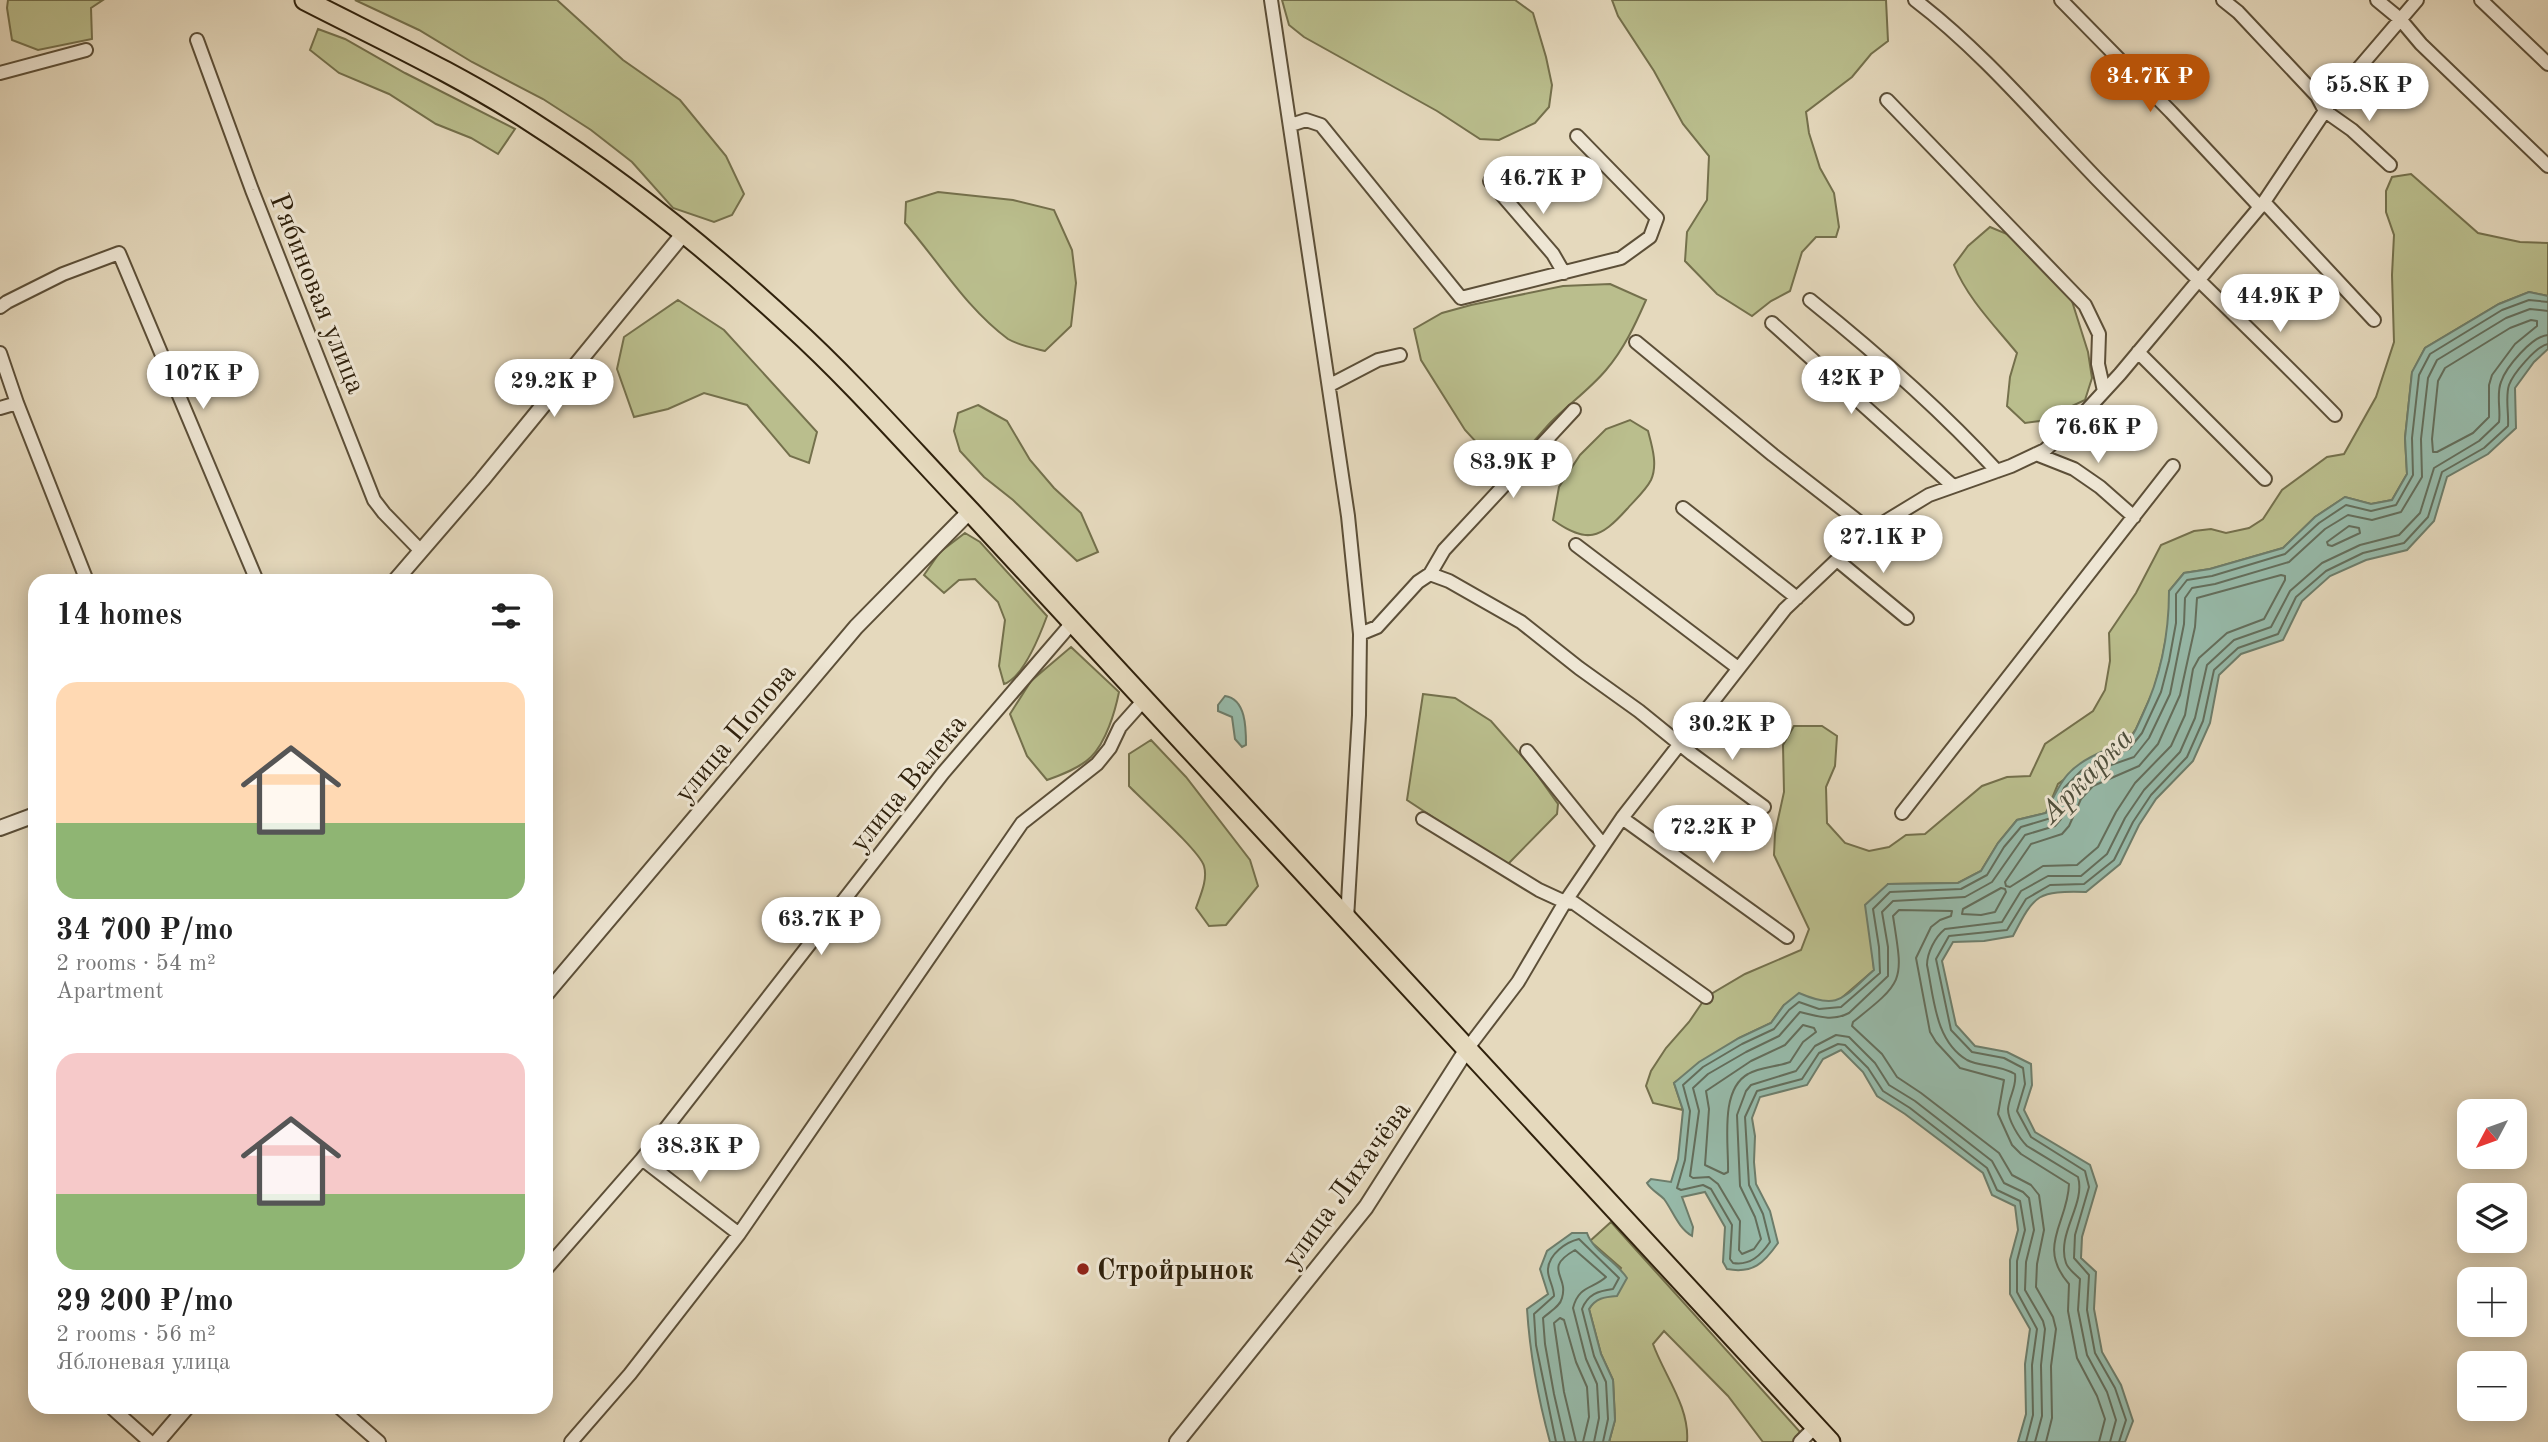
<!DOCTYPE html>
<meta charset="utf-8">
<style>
body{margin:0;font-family:"Old Standard TT",serif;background:#f6f6f6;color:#222;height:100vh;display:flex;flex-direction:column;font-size:26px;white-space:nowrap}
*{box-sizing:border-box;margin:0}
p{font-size:23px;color:#767676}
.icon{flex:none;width:38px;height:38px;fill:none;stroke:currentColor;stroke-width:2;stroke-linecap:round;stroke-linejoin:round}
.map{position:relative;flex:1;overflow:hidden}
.drawer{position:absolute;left:28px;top:574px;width:525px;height:840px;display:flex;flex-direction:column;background:#fff;border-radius:21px;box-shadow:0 4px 18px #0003}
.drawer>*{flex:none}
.needle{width:46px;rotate:229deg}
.buttons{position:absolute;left:2457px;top:1099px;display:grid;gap:14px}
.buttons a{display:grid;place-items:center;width:70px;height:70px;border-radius:14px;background:#fff;box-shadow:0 4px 18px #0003;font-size:35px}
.price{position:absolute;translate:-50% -60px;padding:0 16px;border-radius:24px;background:#fff;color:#222;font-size:23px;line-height:46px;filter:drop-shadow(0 2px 4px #0008)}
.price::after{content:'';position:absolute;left:50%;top:42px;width:21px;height:16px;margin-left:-10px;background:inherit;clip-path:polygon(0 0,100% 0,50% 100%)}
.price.on{background:#b45309;color:#fff}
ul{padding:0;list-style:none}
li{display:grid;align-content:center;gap:14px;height:371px;padding:0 28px}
li span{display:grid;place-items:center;height:217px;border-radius:21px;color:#555}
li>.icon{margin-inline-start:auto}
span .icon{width:126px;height:126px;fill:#fffc;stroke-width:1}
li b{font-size:30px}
h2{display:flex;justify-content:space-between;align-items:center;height:84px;padding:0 28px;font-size:30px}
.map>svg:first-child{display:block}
.green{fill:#babe8d;stroke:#74704c;stroke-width:2}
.water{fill:#97bbab;stroke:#6d7d6b;stroke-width:2}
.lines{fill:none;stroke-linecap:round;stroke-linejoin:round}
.shore{stroke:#636e5c;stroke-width:2}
.minor-casing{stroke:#5c4f38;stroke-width:16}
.tertiary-casing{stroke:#5c4f38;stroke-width:18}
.primary-casing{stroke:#2f210c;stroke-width:23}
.minor{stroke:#eee6d4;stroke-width:12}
.tertiary{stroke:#eee6d4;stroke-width:14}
.primary{stroke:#e5d9bd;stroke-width:19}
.poi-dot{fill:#8f2418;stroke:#eee6d4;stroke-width:2.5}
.labels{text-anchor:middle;stroke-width:6;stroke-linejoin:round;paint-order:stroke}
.street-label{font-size:28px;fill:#2f210c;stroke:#eee6d4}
.poi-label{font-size:28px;font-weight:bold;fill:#2f210c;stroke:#eee6d4;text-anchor:start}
.water-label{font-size:30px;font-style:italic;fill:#4e4f3c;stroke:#eee6d4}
</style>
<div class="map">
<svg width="2548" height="1442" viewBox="0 0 2548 1442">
<rect width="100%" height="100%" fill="#e5d9bd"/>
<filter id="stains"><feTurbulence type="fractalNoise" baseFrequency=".00286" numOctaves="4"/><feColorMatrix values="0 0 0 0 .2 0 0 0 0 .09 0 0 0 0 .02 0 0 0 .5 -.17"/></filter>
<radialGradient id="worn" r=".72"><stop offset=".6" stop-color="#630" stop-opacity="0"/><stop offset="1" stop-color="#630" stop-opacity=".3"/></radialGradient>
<path class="green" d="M8 0H103L91 8 92 39 38 50 12 40 7 8Z
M355 0H557L623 60 680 100 726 156 744 194 732 215 714 222 673 208 632 162 591 130 543 99 472 62 419 30Z
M1282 0H1515L1533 13 1546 57 1552 85 1549 107 1535 123 1499 140 1480 139 1437 111 1304 37 1289 25Z
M1612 0H1886L1888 41 1871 54 1852 77 1806 112 1809 133 1820 168 1834 193 1839 227 1836 237H1816L1802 252 1790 291 1771 301 1752 316 1717 294 1685 261 1687 232 1707 200 1709 156 1683 124 1654 71 1618 16Z
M318 29 345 39 405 73 515 129 498 154 471 138 436 124 389 94 339 73 310 50Z
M2411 174 2478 233 2520 242 2548 243V296L2529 292 2499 304 2425 348 2412 373 2405 438 2407 474 2392 500 2371 504 2345 497 2315 517 2283 548 2210 569 2184 573 2169 591V622L2162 659 2154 689 2136 729 2125 744 2105 750 2058 784 2046 813 2017 820 1998 843 1981 871 1958 883 1888 884 1872 948 1874 970 1838 1001 1784 1005 1771 1023 1739 1038 1674 1083 1683 1110 1653 1103 1646 1086 1651 1071 1666 1048 1689 1022 1706 997 1745 974 1801 950 1809 929 1774 855 1775 833 1784 792 1783 745 1794 726H1822L1837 736 1835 766 1826 787 1827 823 1845 843 1869 851 1889 847 1906 835 1925 834 1982 786 2007 777 2030 776 2045 744 2093 711 2105 690 2110 661 2109 633 2136 593 2161 545 2194 531 2211 529 2226 533 2249 528 2263 519 2282 490 2327 457 2344 454 2376 397 2394 342 2392 275 2394 235 2386 212V191L2392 177Z
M938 192 1013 200 1054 210 1072 250 1076 283 1071 326 1045 351C1033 348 1018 345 1008 339 966 308 939 262 905 223L906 202Z
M1990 227 2007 234 2071 298 2088 352 2092 378 2085 400 2040 421 2025 423 2007 406 2010 377 2017 353C1995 326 1967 298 1954 265L1968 246Z
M1610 284 1646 300C1635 325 1624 349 1606 370 1590 389 1569 404 1551 422 1535 439 1522 458 1501 469L1465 430 1421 360 1414 329 1442 313 1471 305 1563 286Z
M678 300 724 330 817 432 809 463 790 456 747 405 704 393 668 409 634 417 617 369 624 337Z
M978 405 1007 421 1030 460 1054 488 1081 513 1098 552 1077 561 1013 500 984 477 960 451 954 431 958 413Z
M1630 420 1648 431C1652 446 1658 465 1651 480 1646 490 1634 501 1627 509 1600 539 1587 544 1553 520L1559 487 1580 455 1606 429Z
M965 533 980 542 1047 616C1040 635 1024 677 1004 684L999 666 1005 620 998 602 975 579 959 580 944 593 924 575 940 552Z
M1071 647 1119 692C1115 712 1106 742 1091 757 1080 768 1061 775 1047 780L1027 756 1010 714 1031 681Z
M1423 694 1455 698 1491 721 1533 769 1558 804 1557 814 1508 864 1501 862 1407 800Z
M1151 740 1186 777 1250 860 1258 886 1226 925 1209 926 1196 908C1200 896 1208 880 1204 866 1199 850 1143 801 1129 786V754Z
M1611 1222 1809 1442H1763L1728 1396 1664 1331 1653 1344C1664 1375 1690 1407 1687 1442H1609L1615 1420 1613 1380 1601 1354 1589 1309 1594 1301 1604 1297 1621 1268 1590 1241Z"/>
<path class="water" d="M2529 292 2548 296V349L2534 362 2515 388 2516 428 2488 454 2447 477 2434 521 2407 550 2366 560 2330 576 2302 601 2283 640 2241 654 2219 675 2210 723 2193 761 2156 799 2139 825 2120 864 2086 892C2038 891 2035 893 2013 936L1984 941 1953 942 1942 961 1956 1025 1975 1046 2007 1052 2031 1064 2032 1085 2024 1110 2035 1132 2090 1165 2097 1186 2082 1237 2081 1258 2096 1272 2094 1309 2102 1352 2121 1385 2133 1421 2125 1442H2018L2026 1414 2025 1364 2030 1329 2010 1294V1260L2018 1230 2015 1206 1992 1195 1983 1173 1905 1114 1877 1096 1863 1072 1841 1050 1823 1059 1807 1085 1760 1097 1752 1118 1755 1136 1754 1162 1756 1184 1770 1211 1778 1243C1764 1263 1753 1274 1727 1269L1723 1262 1725 1227 1705 1192 1682 1197 1693 1227 1692 1236C1678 1228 1673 1211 1664 1199 1658 1193 1651 1190 1647 1183L1651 1179 1671 1182 1678 1159 1683 1110 1674 1083 1699 1062 1739 1038 1771 1023 1784 1005 1799 993C1840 1011 1843 997 1874 970L1865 905 1888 884 1958 883 1981 871 1998 843 2017 820 2046 813C2061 779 2069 765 2106 750 2112 747 2121 747 2126 743 2134 737 2138 724 2142 716 2161 676 2169 635 2169 591L2184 573 2210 569 2283 548 2315 517 2345 497 2371 504 2392 500 2407 474 2405 438 2412 372 2425 348 2499 304Z
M1225 696C1246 699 1246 728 1246 745L1242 747 1235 739 1232 717 1218 711V705Z
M1572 1233H1587C1593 1251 1616 1261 1627 1278L1617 1296C1604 1297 1596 1298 1589 1309L1601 1354 1613 1380 1615 1420 1609 1442H1550C1538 1398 1530 1355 1527 1309L1548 1294 1540 1269 1547 1251Z"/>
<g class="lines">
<path class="shore" d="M2531 320 2537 321V326L2515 344 2492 375 2489 385V417L2473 433 2437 452H2433L2432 439 2438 381 2445 368 2510 328Z
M2349 526 2359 528 2360 533 2332 546 2328 545 2327 542Z
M2281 575 2285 576V580L2264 619 2227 633 2199 658 2193 669 2185 715 2171 746 2135 783 2116 812 2098 847 2077 865 2043 866 2010 887 2006 886 2005 882 2031 844 2062 834 2069 826 2081 799 2093 786 2139 766 2158 744 2180 695 2195 627 2197 598Z
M2001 888 2005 889 2006 892 1995 912 1981 915 1962 914 1963 909Z
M1803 1025 1814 1028 1816 1032 1803 1042 1790 1062C1777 1067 1760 1067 1748 1074 1719 1090 1729 1145 1728 1172L1724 1174 1705 1165 1709 1109 1706 1091 1751 1061 1785 1045Z
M1556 1442 1536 1345 1534 1314 1554 1296C1554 1287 1547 1277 1548 1269 1549 1254 1566 1242 1579 1239L1619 1278 1613 1289C1598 1291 1588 1294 1582 1309L1594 1356 1606 1382 1608 1419 1603 1442
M1565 1442 1554 1394 1545 1344 1543 1318C1549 1312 1560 1307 1562 1298 1569 1275 1542 1269 1575 1250L1606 1277C1593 1289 1579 1285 1573 1308L1586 1359 1597 1384 1599 1418 1594 1442
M1576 1442 1564 1392 1554 1323 1560 1318 1564 1320 1576 1362 1587 1387 1589 1417 1583 1442
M2026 1442 2033 1415 2032 1365 2037 1329 2017 1292V1261L2025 1230 2020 1201 1997 1190 1987 1168 1910 1108 1883 1091 1868 1068 1845 1045 1838 1044 1819 1053 1802 1079 1757 1091 1745 1117 1749 1185 1763 1214 1770 1242C1761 1255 1750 1266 1733 1263L1730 1259 1732 1225 1711 1189 1703 1185 1681 1190 1677 1188 1685 1160 1690 1111 1683 1085 1703 1067 1742 1044 1774 1029 1789 1010 1799 1002 1819 1009 1841 1007 1880 973 1879 947 1873 909 1890 892 1961 889 1987 875 2004 847 2021 827 2051 818 2064 788 2081 771 2108 757 2129 749 2142 733 2161 692 2169 661 2176 623V594L2187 580 2212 576 2285 554 2319 523 2346 505 2371 511 2396 505 2413 475 2412 438 2419 375 2430 354 2502 310 2529 300 2548 302
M2035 1442 2042 1416 2041 1365 2045 1329 2043 1321 2025 1290 2026 1262 2034 1230 2029 1198 2023 1192 2004 1183 1992 1161 1915 1101 1889 1085 1875 1063 1849 1037 1836 1035 1815 1046 1796 1071 1751 1085 1746 1091 1737 1115 1740 1186 1755 1217 1761 1239 1754 1249 1742 1254 1739 1250 1740 1221 1718 1184 1709 1177 1693 1178 1690 1176 1699 1111 1693 1088 1708 1074 1746 1052 1779 1036 1800 1012C1817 1016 1832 1022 1849 1013L1888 976V947L1882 912 1893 901 1965 897 1992 882 2025 835 2055 826 2061 819 2072 793 2086 778 2111 765 2134 757 2149 738 2170 694 2184 624 2185 598 2192 588 2215 584 2289 562 2325 529 2348 515 2372 520 2401 512 2422 477 2421 439 2428 378 2437 360 2506 318 2530 309 2548 311
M2046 1442 2052 1418 2051 1366 2056 1329 2053 1317 2036 1287 2037 1264 2044 1230 2039 1195 2031 1185 2012 1175 1999 1153 1921 1093 1897 1077 1882 1054 1852 1026 1853 1022C1906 980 1903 981 1893 916L1899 910 1952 911 1951 916 1940 920 1931 927 1916 958 1930 1032 1936 1042 1960 1068 2004 1080 1998 1114 2012 1145 2021 1154 2069 1184C2068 1223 2036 1246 2069 1284L2068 1311 2077 1358 2097 1396 2105 1419 2099 1442
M2110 1442 2116 1420 2107 1392 2087 1355 2078 1310 2080 1279C2075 1274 2068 1269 2066 1263 2056 1234 2086 1204 2078 1177L2027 1146C2019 1138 2008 1120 2008 1109 2009 1096 2017 1087 2015 1074 1998 1064 1980 1067 1967 1060 1935 1041 1934 998 1927 965 1927 953 1935 937 1945 929L2002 922 2021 891 2048 876H2081L2107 854 2125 818 2144 790 2180 752 2195 718 2207 665 2234 640 2271 627 2290 591 2322 563 2360 545 2399 535 2420 513 2434 468 2479 441 2499 422C2501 410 2496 394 2501 382 2506 367 2532 336 2548 335
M2119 1442 2126 1420 2115 1388 2095 1353 2087 1310 2089 1275 2074 1258 2075 1235 2089 1187 2085 1171 2031 1137 2017 1111 2025 1084 2023 1068 2004 1058 1972 1052 1951 1030 1936 959 1949 936 2007 930 2026 899 2050 885 2084 884 2114 860 2133 822 2151 795 2187 757 2203 721 2214 670 2238 648 2278 634 2296 597 2326 571 2363 553 2404 543 2428 517 2442 472 2484 448 2508 426C2509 414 2505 397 2509 385 2513 374 2536 346 2548 344"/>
<defs>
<path id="minor" d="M1271 0 1348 516 1360 634 1359 715 1347 919
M1915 0C1982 51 2038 118 2097 179 2175 259 2257 335 2335 415
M2061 0 2171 112 2260 207
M2223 0 2238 12 2317 96 2325 111 2352 130 2390 165
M2377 0 2400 19 2421 44 2548 166
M2481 0 2548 64
M197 40 252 190 374 500 384 513 420 550
M0 73 86 50
M1887 100 2085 305 2099 334 2098 364 2104 391
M1291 125 1306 120 1321 125 1461 298 1621 258 1650 237 1657 218 1577 136
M1490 181 1553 254 1564 273
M2264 202 2374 320
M1810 300C1876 353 1940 409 1997 471
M0 307 7 302 63 274 119 253 257 581
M1772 323 1953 486
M1636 342 1773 455 1872 532
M2138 352 2265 479
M0 353 17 403 87 581
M1330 385 1378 360 1400 355
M0 408 17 403
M2036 454 2074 469 2100 487 2134 517
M1683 508 1797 598
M1576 545 1738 668
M1837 560 1907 618
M1430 574 1444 550 1574 410
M1360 634 1377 627 1418 582 1430 574 1449 581 1521 622 1579 668 1639 711 1692 754 1764 807
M1527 751 1603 845
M1902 813 2173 466
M1622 818 1787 937
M1423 819 1539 890 1565 902 1574 903 1706 997
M1467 1049 1518 982 1565 902 1622 818 1785 609 1841 556 1883 523 1929 495 2011 466 2045 450 2075 423 2120 374 2264 202 2335 96 2417 0
M642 1159 739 1234
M546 1269 642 1159 943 773 1072 623
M339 1407 379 1442
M112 1408 150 1442
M571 1442 630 1374 739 1234 1022 823 1097 764 1110 748 1120 727 1144 700
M1800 1442 1816 1426"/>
<path id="tertiary" d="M395 581 482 480 684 233
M0 828 35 815
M546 994 856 627 970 511
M157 1442 187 1407
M1177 1442 1366 1207 1467 1049"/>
<path id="primary" d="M305 0C381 39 459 75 530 121 619 178 711 252 789 324 853 382 910 448 970 511L1830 1442"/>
</defs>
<use href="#minor" class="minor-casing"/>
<use href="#tertiary" class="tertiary-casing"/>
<use href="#primary" class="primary-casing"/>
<use href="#minor" class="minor"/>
<use href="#tertiary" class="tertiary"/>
<use href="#primary" class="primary"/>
</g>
<circle class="poi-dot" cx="1083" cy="1269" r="7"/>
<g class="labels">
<g class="street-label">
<text transform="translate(319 293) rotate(68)" y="10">Рябиновая улица</text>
<text transform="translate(734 732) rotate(-50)" y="10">улица Попова</text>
<text transform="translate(907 782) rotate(-51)" y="10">улица Валека</text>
<text transform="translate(1345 1184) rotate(-54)" y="10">улица Лихачёва</text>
</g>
<g class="poi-label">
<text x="1097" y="1279">Стройрынок</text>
</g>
<g class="water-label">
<text transform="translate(2086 775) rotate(-46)" y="10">Аркарка</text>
</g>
</g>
<rect width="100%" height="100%" filter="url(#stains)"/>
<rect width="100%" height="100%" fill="url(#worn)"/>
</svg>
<div class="buttons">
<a><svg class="needle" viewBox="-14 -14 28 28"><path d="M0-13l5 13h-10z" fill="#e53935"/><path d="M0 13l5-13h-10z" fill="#767676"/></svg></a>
<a><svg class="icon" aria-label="layers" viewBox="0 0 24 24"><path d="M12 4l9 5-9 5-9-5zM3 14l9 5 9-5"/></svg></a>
<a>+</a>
<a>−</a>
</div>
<b class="price on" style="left:2150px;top:114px">34.7K ₽</b>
<b class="price" style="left:2369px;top:123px">55.8K ₽</b>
<b class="price" style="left:1543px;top:216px">46.7K ₽</b>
<b class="price" style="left:2280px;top:334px">44.9K ₽</b>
<b class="price" style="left:203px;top:411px">107K ₽</b>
<b class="price" style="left:1851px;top:416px">42K ₽</b>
<b class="price" style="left:554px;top:419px">29.2K ₽</b>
<b class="price" style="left:2098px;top:465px">76.6K ₽</b>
<b class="price" style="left:1513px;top:500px">83.9K ₽</b>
<b class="price" style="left:1883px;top:575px">27.1K ₽</b>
<b class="price" style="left:1732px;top:762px">30.2K ₽</b>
<b class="price" style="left:1713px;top:865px">72.2K ₽</b>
<b class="price" style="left:821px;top:957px">63.7K ₽</b>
<b class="price" style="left:700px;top:1184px">38.3K ₽</b>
<section class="drawer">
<h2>14 homes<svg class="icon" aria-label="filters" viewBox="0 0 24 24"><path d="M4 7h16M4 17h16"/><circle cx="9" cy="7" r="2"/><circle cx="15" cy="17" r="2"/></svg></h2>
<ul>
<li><span style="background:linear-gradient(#ffd9b3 65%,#8fb573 0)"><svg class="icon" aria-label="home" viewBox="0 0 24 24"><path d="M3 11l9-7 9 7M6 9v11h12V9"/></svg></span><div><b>34 700 ₽/mo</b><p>2 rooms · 54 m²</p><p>Apartment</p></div></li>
<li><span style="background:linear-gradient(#f6c9c9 65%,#8fb573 0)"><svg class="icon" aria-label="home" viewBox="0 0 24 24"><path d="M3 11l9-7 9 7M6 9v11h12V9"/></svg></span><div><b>29 200 ₽/mo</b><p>2 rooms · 56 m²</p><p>Яблоневая улица</p></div></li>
</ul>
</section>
</div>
